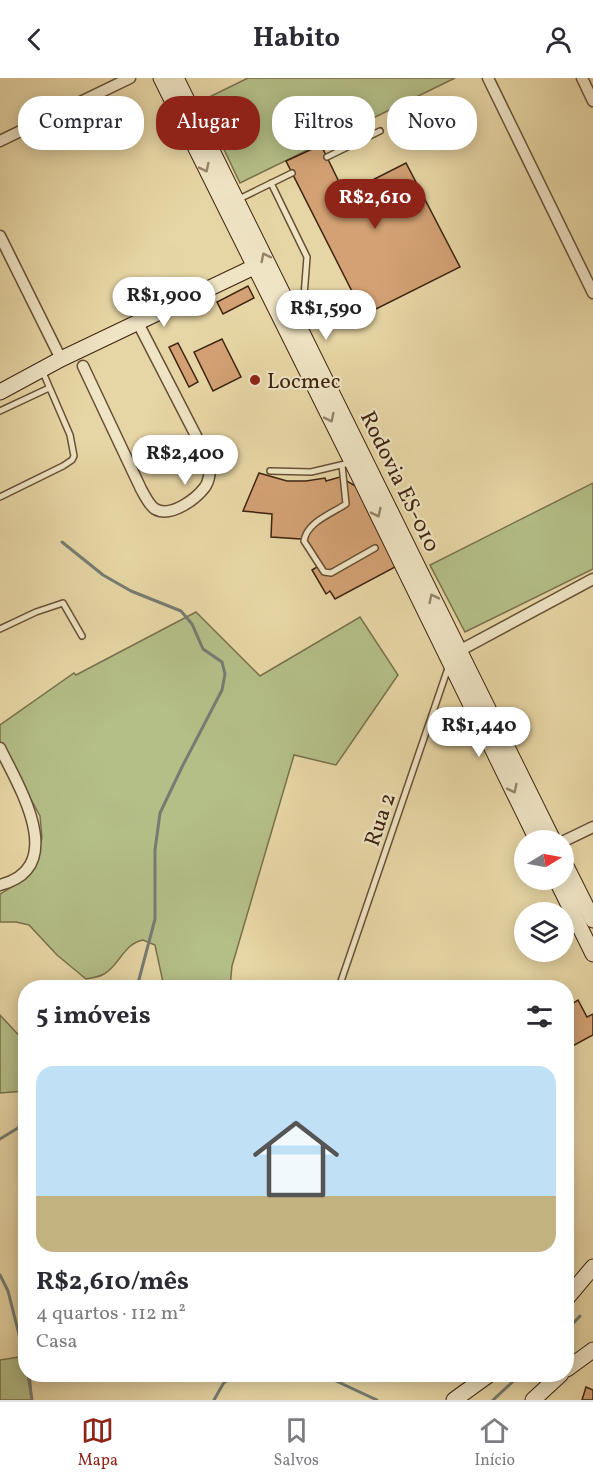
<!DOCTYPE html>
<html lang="pt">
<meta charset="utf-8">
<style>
body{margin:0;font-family:Vollkorn,serif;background:#f2f2f3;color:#2b2b33;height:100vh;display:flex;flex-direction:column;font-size:22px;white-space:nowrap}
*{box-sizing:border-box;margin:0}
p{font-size:20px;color:#7c7c81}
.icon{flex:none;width:33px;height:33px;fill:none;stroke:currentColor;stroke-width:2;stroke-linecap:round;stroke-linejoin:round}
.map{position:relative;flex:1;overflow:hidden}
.details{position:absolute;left:18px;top:902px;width:556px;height:402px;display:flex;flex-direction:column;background:#fff;border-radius:24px;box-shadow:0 3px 15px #0003}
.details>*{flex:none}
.guide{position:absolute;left:18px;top:18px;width:558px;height:54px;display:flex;gap:12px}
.needle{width:39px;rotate:80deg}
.buttons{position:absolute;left:514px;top:752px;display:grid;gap:12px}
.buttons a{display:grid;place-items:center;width:60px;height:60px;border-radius:50%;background:#fff;box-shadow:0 3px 15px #0003;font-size:30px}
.price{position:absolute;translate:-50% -51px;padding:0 14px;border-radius:21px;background:#fff;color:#222;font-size:20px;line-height:39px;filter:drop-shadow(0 2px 3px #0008)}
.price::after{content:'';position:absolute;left:50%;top:36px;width:18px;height:14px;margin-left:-9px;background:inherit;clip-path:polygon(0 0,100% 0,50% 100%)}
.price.on{background:#8f2418;color:#fff}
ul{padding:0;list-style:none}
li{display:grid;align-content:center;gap:12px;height:318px;padding:0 18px}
li span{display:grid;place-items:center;height:186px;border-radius:18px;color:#555}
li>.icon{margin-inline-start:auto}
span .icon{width:108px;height:108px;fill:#fffc;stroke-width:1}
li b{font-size:26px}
h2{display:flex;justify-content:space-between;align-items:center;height:72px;padding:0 18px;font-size:26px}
.chip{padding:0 21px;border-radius:24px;background:#fff;box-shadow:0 3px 15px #0003;font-size:21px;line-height:54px}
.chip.on{background:#8f2418;color:#fff}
header{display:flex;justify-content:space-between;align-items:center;height:78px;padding:0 18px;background:#fff;font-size:27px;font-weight:700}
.tabs{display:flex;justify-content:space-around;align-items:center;height:84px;border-top:2px solid #e1e1e2;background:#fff;font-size:16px;color:#7c7c81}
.tabs a{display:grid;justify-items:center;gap:3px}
.tabs .on{color:#8f2418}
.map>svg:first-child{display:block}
.green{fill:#b4be87;stroke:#79714c;stroke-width:1.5}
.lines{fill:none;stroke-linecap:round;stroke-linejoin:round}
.stream{stroke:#767c72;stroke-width:3}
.building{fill:#d3a173;stroke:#3e2411;stroke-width:1.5}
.lane-casing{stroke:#685036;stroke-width:8}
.street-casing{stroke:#685036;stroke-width:13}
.secondary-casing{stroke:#3e2411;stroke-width:17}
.lane{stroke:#efe4c4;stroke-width:5}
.street{stroke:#efe4c4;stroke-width:10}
.secondary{stroke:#efe4c4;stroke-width:15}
.oneway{stroke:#96846a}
.poi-dot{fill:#8f2418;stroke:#efe4c4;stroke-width:2}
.labels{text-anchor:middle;stroke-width:4.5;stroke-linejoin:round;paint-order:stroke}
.poi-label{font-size:22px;fill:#3e2411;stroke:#efe4c4;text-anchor:start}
.street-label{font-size:22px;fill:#3e2411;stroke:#efe4c4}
</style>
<header><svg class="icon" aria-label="back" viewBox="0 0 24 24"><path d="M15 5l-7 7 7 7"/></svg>Habito<svg class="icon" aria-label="person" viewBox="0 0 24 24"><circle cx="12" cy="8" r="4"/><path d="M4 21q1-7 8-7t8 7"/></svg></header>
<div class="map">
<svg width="593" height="1322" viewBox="0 0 593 1322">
<rect width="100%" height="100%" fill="#e7d6a5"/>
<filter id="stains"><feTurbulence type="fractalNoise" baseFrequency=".00333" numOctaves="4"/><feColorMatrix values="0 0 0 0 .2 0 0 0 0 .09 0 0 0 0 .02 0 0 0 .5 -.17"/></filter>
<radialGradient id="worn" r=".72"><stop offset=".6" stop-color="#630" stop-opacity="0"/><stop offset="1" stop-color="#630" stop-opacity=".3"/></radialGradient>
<path class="green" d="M248 0H455L240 105 201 23Z
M593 405V491L465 554 430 487Z
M196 534 260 598 360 539 398 597 336 687 294 677 232 888 230 909H164L155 867 143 862C123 866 120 887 104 896 99 899 92 900 86 901L57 877 29 847 16 844H0V816L20 804 33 791 42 760 40 738 0 665V647L74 595 76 597Z
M0 937 25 964V1013L0 1015Z
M25 1278 26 1296H30L32 1322H0V1282Z"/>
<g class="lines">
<path class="stream" d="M62 464 103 497 131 513 181 533 192 546 203 571 222 584 225 596 222 612 182 689 160 735 155 772V841L137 909
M0 1061 26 1045
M0 1197 8 1213 26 1284
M567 1252 580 1238
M28 1296 32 1322
M321 1296 377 1322
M214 1322 223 1306 233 1296
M493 1322 521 1296"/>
</g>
<path class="building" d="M321 67 345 116 406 85 460 189 364 237 286 83Z
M248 208 254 220 223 236 217 224Z
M222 261 241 299 213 313 194 274Z
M178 265 198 304 189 309 169 269Z
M259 395 287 403H306L325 400 326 403 340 399 359 410 397 488 335 521 330 513 326 516 312 492 317 489 301 461 271 459 272 436 243 433Z
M578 922 587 939 593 936V957L567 971V929Z
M586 1309 593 1312V1322H582Z"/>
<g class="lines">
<defs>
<path id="lane" d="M327 79 380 53
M271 105 307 179 302 244
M237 122 292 95
M0 333 49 310
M342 387 346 426C331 436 307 444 304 463L324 494 331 495 375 470
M270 393 311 394 345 386
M0 419 63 388 72 382 74 378 70 357 42 292
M0 551 36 534 63 525 82 558
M339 909 448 590"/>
<path id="street" d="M488 0 593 215
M582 0 593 23
M0 63 130 0
M0 158 61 281
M83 288 141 411C145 418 149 427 155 431 171 440 196 421 205 409 210 402 210 393 210 385L138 245
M455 577 459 573 593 501
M0 670C19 709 69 789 0 807
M564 763 593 749"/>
<path id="secondary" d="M161 0 351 382 537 762
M176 0 553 762
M0 314 61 281 254 189
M564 784 593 842
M556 801 593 876
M567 1220 593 1189
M567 1291 593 1272
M454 1322 490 1296
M533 1322 561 1296"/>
</defs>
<use href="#lane" class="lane-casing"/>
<use href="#street" class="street-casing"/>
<use href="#secondary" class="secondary-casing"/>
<use href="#lane" class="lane"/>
<use href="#street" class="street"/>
<use href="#secondary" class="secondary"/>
</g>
<defs><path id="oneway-chevron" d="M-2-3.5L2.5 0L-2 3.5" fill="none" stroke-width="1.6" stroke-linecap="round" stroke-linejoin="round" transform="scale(1.5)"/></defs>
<g class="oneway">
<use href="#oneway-chevron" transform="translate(205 90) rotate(64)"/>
<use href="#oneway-chevron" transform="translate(265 179) rotate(-117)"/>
<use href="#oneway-chevron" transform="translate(330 340) rotate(64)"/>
<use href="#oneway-chevron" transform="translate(377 435) rotate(64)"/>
<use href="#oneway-chevron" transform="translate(433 520) rotate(-116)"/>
<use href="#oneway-chevron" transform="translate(513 711) rotate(64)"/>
</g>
<circle class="poi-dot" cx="255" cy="302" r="6"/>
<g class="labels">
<g class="poi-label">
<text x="267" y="310">Locmec</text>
</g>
<g class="street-label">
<text transform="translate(401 403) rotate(64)" y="8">Rodovia ES-010</text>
<text transform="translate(379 741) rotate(-71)" y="8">Rua 2</text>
</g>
</g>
<rect width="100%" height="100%" filter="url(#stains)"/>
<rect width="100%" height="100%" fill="url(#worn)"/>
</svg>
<div class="buttons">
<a><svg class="needle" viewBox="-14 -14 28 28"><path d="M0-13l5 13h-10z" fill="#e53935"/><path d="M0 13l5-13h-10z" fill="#7c7c81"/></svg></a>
<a><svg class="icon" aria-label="layers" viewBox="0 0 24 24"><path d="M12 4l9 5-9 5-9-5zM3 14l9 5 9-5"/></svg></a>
</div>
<b class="price on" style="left:375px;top:152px">R$2,610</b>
<b class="price" style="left:164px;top:250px">R$1,900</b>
<b class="price" style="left:326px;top:263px">R$1,590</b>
<b class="price" style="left:185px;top:408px">R$2,400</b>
<b class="price" style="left:479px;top:680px">R$1,440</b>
<div class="guide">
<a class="chip">Comprar</a>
<a class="chip on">Alugar</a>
<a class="chip">Filtros</a>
<a class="chip">Novo</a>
</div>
<section class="details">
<h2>5 imóveis<svg class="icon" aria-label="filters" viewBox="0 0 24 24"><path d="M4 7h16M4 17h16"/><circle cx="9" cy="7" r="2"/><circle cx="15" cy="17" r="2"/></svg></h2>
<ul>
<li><span style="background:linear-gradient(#bfe0f5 70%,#c2b280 0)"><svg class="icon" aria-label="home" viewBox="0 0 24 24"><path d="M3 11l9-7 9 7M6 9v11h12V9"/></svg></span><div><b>R$2,610/mês</b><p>4 quartos · 112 m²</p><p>Casa</p></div></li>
</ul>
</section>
</div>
<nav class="tabs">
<a class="on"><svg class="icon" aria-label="map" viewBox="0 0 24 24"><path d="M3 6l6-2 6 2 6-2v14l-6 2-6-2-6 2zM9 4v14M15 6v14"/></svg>Mapa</a>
<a><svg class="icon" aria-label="saved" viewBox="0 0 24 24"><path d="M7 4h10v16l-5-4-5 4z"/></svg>Salvos</a>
<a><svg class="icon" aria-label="home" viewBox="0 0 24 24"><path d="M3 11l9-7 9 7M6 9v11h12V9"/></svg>Início</a>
</nav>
